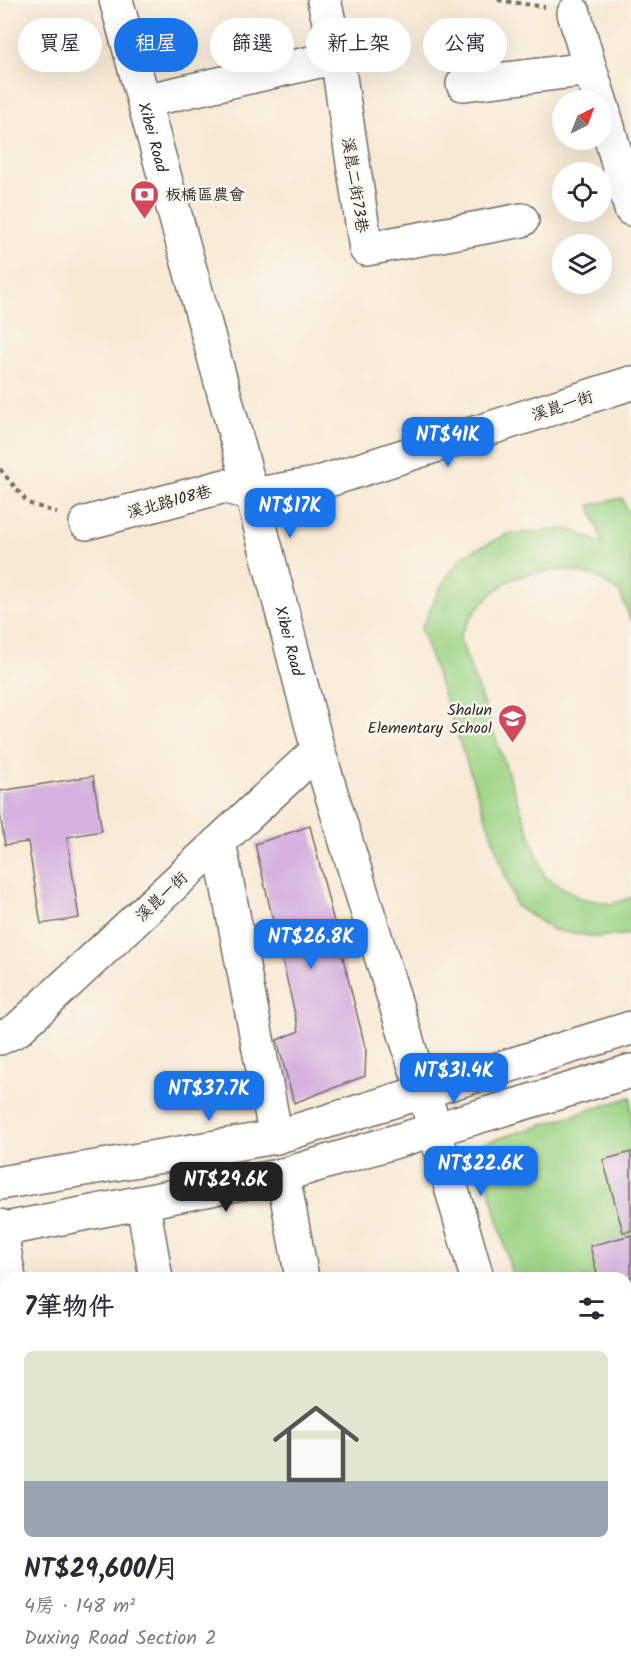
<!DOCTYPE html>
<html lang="zh-TW">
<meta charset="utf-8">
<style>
body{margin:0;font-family:Kalam,"LXGW WenKai TC",sans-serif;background:#f7f7f7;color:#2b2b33;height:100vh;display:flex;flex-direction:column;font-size:22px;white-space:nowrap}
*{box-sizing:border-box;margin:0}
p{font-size:20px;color:#7c7c81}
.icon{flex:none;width:33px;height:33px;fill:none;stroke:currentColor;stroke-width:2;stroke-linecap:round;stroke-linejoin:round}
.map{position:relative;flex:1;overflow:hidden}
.side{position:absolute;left:0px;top:1272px;width:632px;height:404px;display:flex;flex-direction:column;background:#fff;border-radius:18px 18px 0 0;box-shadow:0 6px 24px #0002}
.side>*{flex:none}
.banner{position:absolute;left:18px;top:18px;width:596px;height:54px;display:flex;gap:12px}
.needle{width:39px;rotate:42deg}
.tools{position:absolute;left:552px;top:90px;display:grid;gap:12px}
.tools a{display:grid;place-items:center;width:60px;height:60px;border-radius:50%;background:#fff;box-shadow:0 6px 24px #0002;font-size:30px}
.price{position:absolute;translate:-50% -51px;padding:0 14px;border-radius:12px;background:#1a73e8;color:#fff;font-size:20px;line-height:39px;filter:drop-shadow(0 2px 3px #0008)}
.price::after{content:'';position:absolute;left:50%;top:36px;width:18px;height:14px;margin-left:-9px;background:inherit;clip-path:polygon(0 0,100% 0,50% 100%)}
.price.current{background:#222;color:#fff}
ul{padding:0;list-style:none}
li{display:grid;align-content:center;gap:12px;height:318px;padding:0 24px}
li span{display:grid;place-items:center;height:186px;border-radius:9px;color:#555}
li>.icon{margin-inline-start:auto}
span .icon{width:108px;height:108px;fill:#fffc;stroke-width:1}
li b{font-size:26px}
h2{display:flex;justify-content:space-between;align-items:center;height:72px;padding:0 24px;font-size:26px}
.chip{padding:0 21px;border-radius:27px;background:#fff;box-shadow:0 6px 24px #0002;font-size:21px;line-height:54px}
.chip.current{background:#1a73e8;color:#fff}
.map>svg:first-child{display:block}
.green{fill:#9dd486;stroke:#648058;stroke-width:1.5}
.building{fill:#d5b2df}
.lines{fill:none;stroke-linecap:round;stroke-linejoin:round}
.minor-casing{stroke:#736e66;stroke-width:36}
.path{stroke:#736e66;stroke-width:4;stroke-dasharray:4.5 4.5;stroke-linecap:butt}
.minor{stroke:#fff;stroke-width:33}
.labels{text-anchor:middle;stroke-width:5;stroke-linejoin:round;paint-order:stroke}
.street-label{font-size:16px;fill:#2b2b2b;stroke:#fbf7ec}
.poi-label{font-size:16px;fill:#2b2b2b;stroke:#fbf7ec;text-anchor:start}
</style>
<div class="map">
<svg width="631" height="1675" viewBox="0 0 631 1675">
<rect width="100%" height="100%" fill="#fbf7ec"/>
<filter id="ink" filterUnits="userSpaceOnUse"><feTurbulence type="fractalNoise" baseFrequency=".0167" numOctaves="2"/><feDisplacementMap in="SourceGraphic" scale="12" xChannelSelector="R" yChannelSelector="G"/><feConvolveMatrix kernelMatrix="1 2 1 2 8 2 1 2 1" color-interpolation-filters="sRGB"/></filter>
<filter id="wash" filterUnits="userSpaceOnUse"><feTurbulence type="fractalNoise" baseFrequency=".008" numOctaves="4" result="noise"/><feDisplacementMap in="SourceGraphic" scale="24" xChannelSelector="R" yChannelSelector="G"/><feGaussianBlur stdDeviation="1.35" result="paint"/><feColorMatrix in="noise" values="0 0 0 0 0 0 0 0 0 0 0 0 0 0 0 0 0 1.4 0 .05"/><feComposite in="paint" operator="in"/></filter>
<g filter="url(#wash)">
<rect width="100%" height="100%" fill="#f8e9d5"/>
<path class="green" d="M622 498 631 520V621L620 593 595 576 564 570 532 573 507 581 483 602 472 616 459 636 545 877 580 898 612 904 631 897V934L596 937 553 930 516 906 421 629 442 584 464 555 508 534 569 529 603 544 590 505Z
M631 1097V1675H621L619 1670H626V1278H513L478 1145Z"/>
<g id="blocks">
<path class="building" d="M93 776 102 831 67 837 79 918 41 924 28 842 5 845 0 814V791Z
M310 826 366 1050 365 1076 294 1103 277 1040 299 1031 255 844Z
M631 1152V1231L623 1232 603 1160Z
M631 1235V1278H598L590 1246Z"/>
</g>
</g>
<g filter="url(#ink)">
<use href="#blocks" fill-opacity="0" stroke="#736e66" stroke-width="1.5"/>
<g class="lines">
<defs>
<g id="minor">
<path id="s1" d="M116 0 252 495 318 750 416 1070 424 1092 477 1278"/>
<path d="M324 0 337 57 366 249 522 220"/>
<path d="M574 13 590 69"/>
<path d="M463 84 590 69 600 100"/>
<path d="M144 101 337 57"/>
<path d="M602 106 631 209"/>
<path d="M86 523 225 486 252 495 316 484 631 383"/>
<path d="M219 842 276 1137"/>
<path d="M0 1038 17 1030 318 750"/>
<path d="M283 1175 302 1278"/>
<path d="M0 1183 276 1137 631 1028"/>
<path d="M143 1204 156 1278"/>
<path d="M0 1226 9 1278"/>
<path d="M0 1230 283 1175 631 1071"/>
<path d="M73 1670 74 1675"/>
<path d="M226 1670 227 1675"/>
<path d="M375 1670 376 1675"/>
<path d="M588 1670 590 1675"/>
</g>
</defs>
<use href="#minor" class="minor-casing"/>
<path class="path" d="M498 0 545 7
M0 469 28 503 57 513
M626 1564 631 1563"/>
<use href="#minor" class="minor"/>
</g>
</g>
<defs>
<symbol id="bank-pin" viewBox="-11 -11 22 30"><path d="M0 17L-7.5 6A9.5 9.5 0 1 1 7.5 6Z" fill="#d1495b" stroke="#fbf7ec"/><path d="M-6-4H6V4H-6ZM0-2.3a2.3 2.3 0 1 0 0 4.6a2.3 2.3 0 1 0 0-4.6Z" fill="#fff"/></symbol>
<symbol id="school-pin" viewBox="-11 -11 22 30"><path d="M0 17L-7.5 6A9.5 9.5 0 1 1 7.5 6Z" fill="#d1495b" stroke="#fbf7ec"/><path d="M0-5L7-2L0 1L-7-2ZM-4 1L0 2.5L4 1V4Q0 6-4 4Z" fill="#fff"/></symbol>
</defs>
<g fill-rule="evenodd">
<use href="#bank-pin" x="128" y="178" width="33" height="45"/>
<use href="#school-pin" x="496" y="702" width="33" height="45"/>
</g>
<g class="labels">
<g class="street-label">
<text dy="6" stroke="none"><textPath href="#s1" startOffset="142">Xibei Road</textPath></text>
<text transform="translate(356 185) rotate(81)" y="6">溪崑二街73巷</text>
<text transform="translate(562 405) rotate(-18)" y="6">溪崑一街</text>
<text transform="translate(169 501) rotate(-15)" y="6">溪北路108巷</text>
<text dy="6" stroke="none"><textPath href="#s1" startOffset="664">Xibei Road</textPath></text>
<text transform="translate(161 896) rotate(-43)" y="6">溪崑一街</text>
</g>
<g class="poi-label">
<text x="165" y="200">板橋區農會</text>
<text x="492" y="715" text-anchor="end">Shalun<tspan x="492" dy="18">Elementary School</tspan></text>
</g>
</g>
</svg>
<div class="tools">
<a><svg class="needle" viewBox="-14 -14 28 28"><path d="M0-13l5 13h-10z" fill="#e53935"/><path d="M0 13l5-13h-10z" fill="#7c7c81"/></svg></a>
<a><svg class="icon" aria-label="locate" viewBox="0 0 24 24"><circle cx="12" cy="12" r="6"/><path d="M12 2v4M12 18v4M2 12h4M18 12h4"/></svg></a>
<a><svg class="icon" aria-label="layers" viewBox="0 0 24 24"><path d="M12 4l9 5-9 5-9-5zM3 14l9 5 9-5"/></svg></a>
</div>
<b class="price" style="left:448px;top:468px">NT$41K</b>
<b class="price" style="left:290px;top:539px">NT$17K</b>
<b class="price" style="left:311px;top:970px">NT$26.8K</b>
<b class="price" style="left:454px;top:1104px">NT$31.4K</b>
<b class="price" style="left:209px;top:1122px">NT$37.7K</b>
<b class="price" style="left:481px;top:1197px">NT$22.6K</b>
<b class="price current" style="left:226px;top:1213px">NT$29.6K</b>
<div class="banner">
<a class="chip">買屋</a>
<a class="chip current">租屋</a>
<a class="chip">篩選</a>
<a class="chip">新上架</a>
<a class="chip">公寓</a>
</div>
<section class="side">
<h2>7筆物件<svg class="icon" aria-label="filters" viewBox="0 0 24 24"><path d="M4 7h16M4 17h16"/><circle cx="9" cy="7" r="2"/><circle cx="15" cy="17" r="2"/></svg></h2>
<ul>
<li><span style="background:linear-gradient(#dfe7d0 70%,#9aa5b1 0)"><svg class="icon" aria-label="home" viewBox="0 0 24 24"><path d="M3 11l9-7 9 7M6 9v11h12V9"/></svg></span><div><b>NT$29,600/月</b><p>4房 · 148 m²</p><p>Duxing Road Section 2</p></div></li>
</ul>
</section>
</div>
